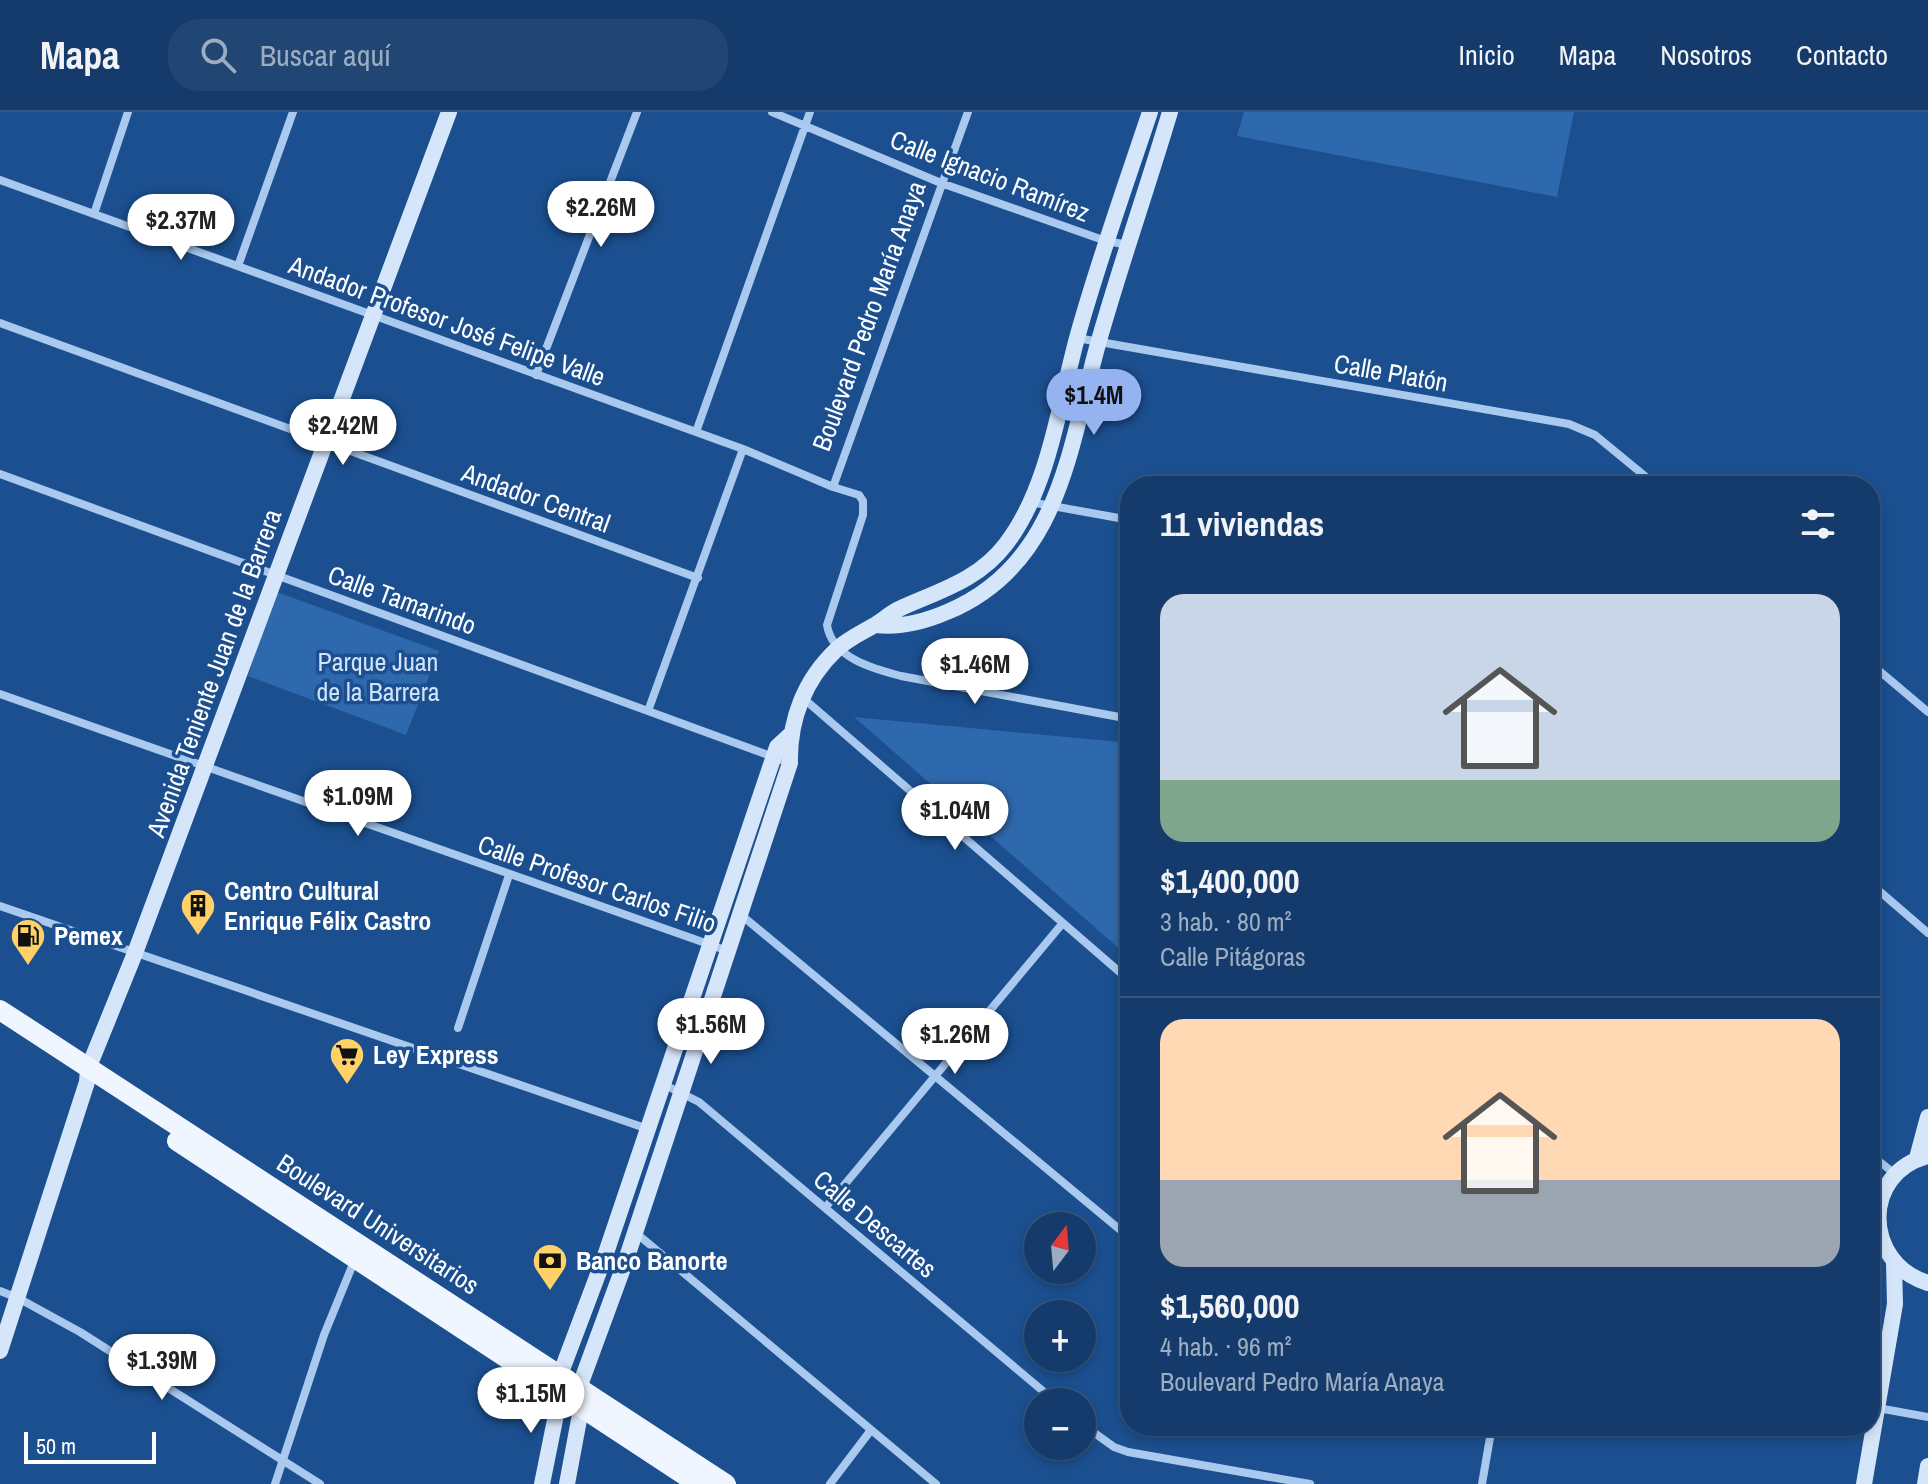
<!DOCTYPE html>
<html lang="es">
<meta charset="utf-8">
<style>
body{margin:0;font-family:"Archivo Narrow",sans-serif;background:#214673;color:#f1f3f6;height:100vh;display:flex;flex-direction:column;font-size:30px;white-space:nowrap}
*{box-sizing:border-box;margin:0}
p{font-size:26px;color:#9dadc1}
.icon{flex:none;width:44px;height:44px;fill:none;stroke:currentColor;stroke-width:2;stroke-linecap:round;stroke-linejoin:round}
.map{position:relative;flex:1;overflow:hidden}
.side{position:absolute;left:1120px;top:364px;width:760px;height:960px;display:flex;flex-direction:column;background:#143b6b;border-radius:32px;box-shadow:0 4px 12px #0003,0 0 0 2px #33557e}
.side>*{flex:none}
.needle{width:52px;rotate:16deg}
.tools{position:absolute;left:1024px;top:1100px;display:grid;gap:16px}
.tools a{display:grid;place-items:center;width:72px;height:72px;border-radius:50%;background:#143b6b;box-shadow:0 4px 12px #0003,0 0 0 2px #33557e;font-size:40px}
.scale{position:absolute;left:24px;bottom:20px;width:132px;box-sizing:border-box;padding-left:8px;border:4px solid #fff;border-top:0;font-size:22px;line-height:28px;white-space:nowrap;color:#fff;-webkit-text-stroke:6px #1b4f8f;paint-order:stroke}
.price{position:absolute;translate:-50% -68px;padding:0 18px;border-radius:28px;background:#fff;color:#222;font-size:26px;line-height:52px;filter:drop-shadow(0 2px 4px #0008)}
.price::after{content:'';position:absolute;left:50%;top:48px;width:24px;height:18px;margin-left:-12px;background:inherit;clip-path:polygon(0 0,100% 0,50% 100%)}
.price.active{background:#95b2f1;color:#111}
ul{padding:0;list-style:none}
li{display:grid;align-content:center;gap:16px;height:424px;padding:0 40px}
li+li{border-top:2px solid #33557e}
li span{display:grid;place-items:center;height:248px;border-radius:24px;color:#555}
li>.icon{margin-inline-start:auto}
span .icon{width:144px;height:144px;fill:#fffc;stroke-width:1}
li b{font-size:34px}
h2{display:flex;justify-content:space-between;align-items:center;height:96px;padding:0 40px;font-size:34px}
header{display:flex;align-items:center;gap:48px;box-sizing:border-box;height:112px;padding:0 40px;background:#143b6b;border-bottom:2px solid #33557e}
header strong{font-size:38px}
nav{display:flex;gap:44px;margin-inline-start:auto;font-size:28px}
.search{width:560px;height:72px;background:#214673;display:flex;align-items:center;gap:20px;box-sizing:border-box;padding:0 28px;border-radius:32px;color:#9dadc1;font-size:30px}
.map>svg:first-child{display:block}
.green{fill:#2e69ad}
.lines{fill:none;stroke-linecap:round;stroke-linejoin:round}
.street{stroke:#a9c9ee;stroke-width:8}
.secondary{stroke:#d6e6fa;stroke-width:16}
.primary{stroke:#f0f6ff;stroke-width:20}
.labels{text-anchor:middle;stroke-width:7;stroke-linejoin:round;paint-order:stroke}
.street-label{font-size:26px;fill:#fff;stroke:#1b4f8f}
.park-label{font-size:26px;fill:#cfe3fa;stroke:#1b4f8f}
.poi-label{font-size:26px;font-weight:bold;fill:#fff;stroke:#1b4f8f;text-anchor:start}
</style>
<header>
<strong>Mapa</strong>
<div class="search"><svg class="icon" aria-label="search" viewBox="0 0 24 24"><circle cx="10" cy="10" r="6"/><path d="M15 15l6 6"/></svg>Buscar aquí</div>
<nav><a>Inicio</a><a>Mapa</a><a>Nosotros</a><a>Contacto</a></nav>
</header>
<div class="map">
<svg width="1928" height="1372" viewBox="0 0 1928 1372">
<rect width="100%" height="100%" fill="#1b4f8f"/>
<path class="green" d="M1244 0H1574L1557 85 1237 24Z
M274 479 439 539 406 623 248 564Z
M854 605 1130 631V846Z"/>
<g class="lines">
<path class="street" d="M772 0 941 71 1106 129 1129 133
M0 68 743 337 833 375 859 383 863 389V403L827 513C832 546 874 557 901 564L1130 607
M94 102 128 0
M238 154 293 0
M0 211 698 466
M1077 226 1569 312 1595 323 1657 374
M536 263 637 0
M696 320 810 0
M0 362 790 651
M833 375 968 0
M1030 390 1130 408
M1870 551 1928 600
M0 582 728 839
M803 586 1130 869
M648 599 743 337
M1870 771 1928 821
M0 794 648 1017
M740 802 1130 1126
M458 916 509 763
M663 972 699 990 1056 1290
M1870 1042 1895 1062
M825 1096 1062 812
M636 1121 936 1372
M0 1179 18 1186 80 1220 320 1372
M1878 1296 1928 1305
M1082 1312 1114 1335 1128 1340 1310 1372
M275 1372 324 1223 355 1147
M830 1372 871 1318
M1482 1372 1492 1314"/>
<path class="secondary" d="M876 513C900 516 926 509 947 500 1060 453 1069 336 1098 232 1120 154 1147 77 1170 0
M1928 1044C1861 1061 1863 1151 1928 1171
M1917 1046 1928 1005
M0 1239 87 970 88 957 135 841 449 0
M542 1372 560 1283V1263L606 1141 777 635 790 623
M567 1372 581 1297 579 1276 626 1148 790 651C789 607 805 567 837 537 848 527 861 521 873 514 882 509 889 502 899 497 938 479 978 469 1006 432 1049 376 1059 292 1077 226 1098 150 1125 75 1150 0
M1864 1372 1895 1192 1894 1151
M1925 1372 1928 1354"/>
<path class="primary" d="M0 898 726 1372
M177 1029 698 1372"/>
</g>
<defs>
<symbol id="building-pin" viewBox="-11 -11 22 30"><path d="M0 17L-7.5 6A9.5 9.5 0 1 1 7.5 6Z" fill="#ffd166" stroke="#1b4f8f"/><path d="M-4-6H4V6H1V3H-1V6H-4ZM-2.5-4.3h1.7v1.8h-1.7ZM.8-4.3h1.7v1.8H.8ZM-2.5-1h1.7V.8h-1.7ZM.8-1h1.7V.8H.8Z" fill="#111"/></symbol>
<symbol id="fuel-pin" viewBox="-11 -11 22 30"><path d="M0 17L-7.5 6A9.5 9.5 0 1 1 7.5 6Z" fill="#ffd166" stroke="#1b4f8f"/><path d="M-5.5-6h7V0h2V4h1.3V-2.5L3-4.5l.8-.8L6-3V5H2.5V1h-1V6h-7ZM-4.2-4.7v3.2H.2V-4.7Z" fill="#111"/></symbol>
<symbol id="supermarket-pin" viewBox="-11 -11 22 30"><path d="M0 17L-7.5 6A9.5 9.5 0 1 1 7.5 6Z" fill="#ffd166" stroke="#1b4f8f"/><path d="M-6-5.5h2.5l.6 2H6L4.5 2H-2.5L-4.4-4H-6ZM-1.5 3.2a1.3 1.3 0 1 0 .1 0ZM3 3.2a1.3 1.3 0 1 0 .1 0Z" fill="#111"/></symbol>
<symbol id="bank-pin" viewBox="-11 -11 22 30"><path d="M0 17L-7.5 6A9.5 9.5 0 1 1 7.5 6Z" fill="#ffd166" stroke="#1b4f8f"/><path d="M-6-4H6V4H-6ZM0-2.3a2.3 2.3 0 1 0 0 4.6a2.3 2.3 0 1 0 0-4.6Z" fill="#111"/></symbol>
</defs>
<g fill-rule="evenodd">
<use href="#building-pin" x="178" y="774" width="40" height="54"/>
<use href="#fuel-pin" x="8" y="804" width="40" height="54"/>
<use href="#supermarket-pin" x="327" y="923" width="40" height="54"/>
<use href="#bank-pin" x="530" y="1129" width="40" height="54"/>
</g>
<g class="labels">
<g class="street-label">
<text transform="translate(990 64) rotate(21)" y="9">Calle Ignacio Ramírez</text>
<text transform="translate(869 204) rotate(-70)" y="9">Boulevard Pedro María Anaya</text>
<text transform="translate(447 209) rotate(20)" y="9">Andador Profesor José Felipe Valle</text>
<text transform="translate(1391 261) rotate(10)" y="9">Calle Platón</text>
<text transform="translate(536 386) rotate(20)" y="9">Andador Central</text>
<text transform="translate(402 488) rotate(20)" y="9">Calle Tamarindo</text>
<text transform="translate(214 561) rotate(-70)" y="9">Avenida Teniente Juan de la Barrera</text>
<text transform="translate(597 772) rotate(19)" y="9">Calle Profesor Carlos Filio</text>
<text transform="translate(378 1112) rotate(33)" y="9">Boulevard Universitarios</text>
<text transform="translate(875 1112) rotate(40)" y="9">Calle Descartes</text>
</g>
<g class="park-label">
<text x="378" y="559">Parque Juan<tspan x="378" dy="30">de la Barrera</tspan></text>
</g>
<g class="poi-label">
<text x="224" y="788">Centro Cultural<tspan x="224" dy="30">Enrique Félix Castro</tspan></text>
<text x="54" y="833">Pemex</text>
<text x="373" y="952">Ley Express</text>
<text x="576" y="1158">Banco Banorte</text>
</g>
</g>
</svg>
<div class="tools">
<a><svg class="needle" viewBox="-14 -14 28 28"><path d="M0-13l5 13h-10z" fill="#e53935"/><path d="M0 13l5-13h-10z" fill="#9dadc1"/></svg></a>
<a>+</a>
<a>−</a>
</div>
<div class="scale">50 m</div>
<b class="price" style="left:601px;top:137px">$2.26M</b>
<b class="price" style="left:181px;top:150px">$2.37M</b>
<b class="price active" style="left:1094px;top:325px">$1.4M</b>
<b class="price" style="left:343px;top:355px">$2.42M</b>
<b class="price" style="left:975px;top:594px">$1.46M</b>
<b class="price" style="left:358px;top:726px">$1.09M</b>
<b class="price" style="left:955px;top:740px">$1.04M</b>
<b class="price" style="left:711px;top:954px">$1.56M</b>
<b class="price" style="left:955px;top:964px">$1.26M</b>
<b class="price" style="left:162px;top:1290px">$1.39M</b>
<b class="price" style="left:531px;top:1323px">$1.15M</b>
<section class="side">
<h2>11 viviendas<svg class="icon" aria-label="filters" viewBox="0 0 24 24"><path d="M4 7h16M4 17h16"/><circle cx="9" cy="7" r="2"/><circle cx="15" cy="17" r="2"/></svg></h2>
<ul>
<li><span style="background:linear-gradient(#c9d6e8 75%,#7fa58c 0)"><svg class="icon" aria-label="home" viewBox="0 0 24 24"><path d="M3 11l9-7 9 7M6 9v11h12V9"/></svg></span><div><b>$1,400,000</b><p>3 hab. · 80 m²</p><p>Calle Pitágoras</p></div></li>
<li><span style="background:linear-gradient(#ffd9b3 65%,#9aa5b1 0)"><svg class="icon" aria-label="home" viewBox="0 0 24 24"><path d="M3 11l9-7 9 7M6 9v11h12V9"/></svg></span><div><b>$1,560,000</b><p>4 hab. · 96 m²</p><p>Boulevard Pedro María Anaya</p></div></li>
</ul>
</section>
</div>
